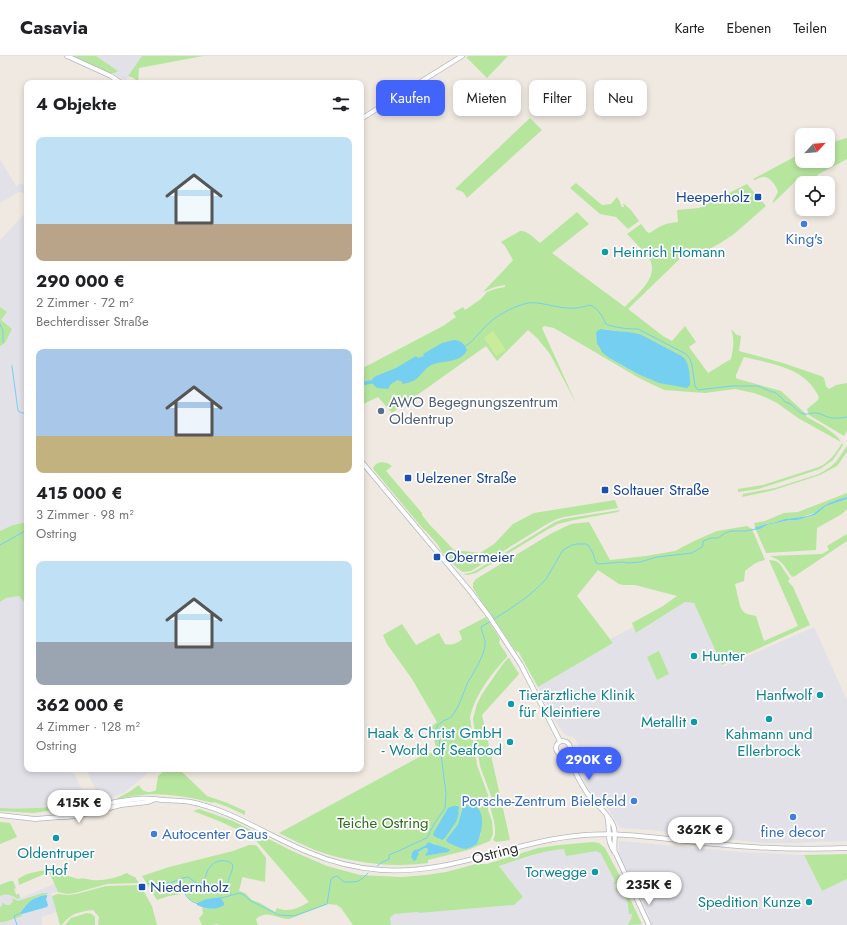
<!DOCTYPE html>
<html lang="de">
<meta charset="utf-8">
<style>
body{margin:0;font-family:Jost,sans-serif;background:#f6f6f6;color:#202124;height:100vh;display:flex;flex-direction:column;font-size:15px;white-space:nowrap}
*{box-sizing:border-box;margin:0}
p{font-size:13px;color:#757577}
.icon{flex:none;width:22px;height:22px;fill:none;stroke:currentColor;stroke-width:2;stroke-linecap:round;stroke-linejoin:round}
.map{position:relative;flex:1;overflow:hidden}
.details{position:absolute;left:24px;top:24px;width:340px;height:692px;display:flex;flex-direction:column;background:#fff;border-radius:8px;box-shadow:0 2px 6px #0003}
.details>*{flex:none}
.banner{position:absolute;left:376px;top:24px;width:380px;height:36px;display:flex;gap:8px}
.needle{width:26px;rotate:64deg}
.tools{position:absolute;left:795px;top:72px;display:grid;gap:8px}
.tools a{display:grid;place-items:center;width:40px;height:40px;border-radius:8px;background:#fff;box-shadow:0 2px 6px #0003;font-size:20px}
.price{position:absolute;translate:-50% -34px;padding:0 9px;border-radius:14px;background:#fff;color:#222;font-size:13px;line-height:26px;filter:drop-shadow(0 1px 2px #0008)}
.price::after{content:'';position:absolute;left:50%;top:24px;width:12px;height:9px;margin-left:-6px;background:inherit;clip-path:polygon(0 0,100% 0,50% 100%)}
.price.selected{background:#4264fb;color:#fff}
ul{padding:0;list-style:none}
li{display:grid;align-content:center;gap:8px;height:212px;padding:0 12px}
li span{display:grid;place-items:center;height:124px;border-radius:8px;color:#555}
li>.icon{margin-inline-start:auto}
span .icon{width:72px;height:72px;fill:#fffc;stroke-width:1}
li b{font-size:17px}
h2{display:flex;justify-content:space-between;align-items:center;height:48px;padding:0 12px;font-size:17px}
.pill{padding:0 14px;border-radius:8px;background:#fff;box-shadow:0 2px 6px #0003;font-size:14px;line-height:36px}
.pill.selected{background:#4264fb;color:#fff}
header{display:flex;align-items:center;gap:24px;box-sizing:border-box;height:56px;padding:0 20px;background:#fff;border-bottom:1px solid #e0e0e0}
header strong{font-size:19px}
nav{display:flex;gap:22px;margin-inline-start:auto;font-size:14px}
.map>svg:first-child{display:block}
.industrial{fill:#e3e1e8}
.green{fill:#b6e59e;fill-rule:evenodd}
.pitch{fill:#c9ec9a}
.water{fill:#75cff0}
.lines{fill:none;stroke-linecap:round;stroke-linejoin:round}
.stream{stroke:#75cff0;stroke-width:1}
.canal{stroke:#75cff0;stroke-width:3.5}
.secondary-casing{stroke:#b4b7c1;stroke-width:5.5}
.secondary{stroke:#fff;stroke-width:4}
.transit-dot{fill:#1a4fb4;stroke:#fff;stroke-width:1.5}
.shop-dot{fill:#3f7fe0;stroke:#fff;stroke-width:1.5}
.culture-dot{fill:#0f9aa8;stroke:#fff;stroke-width:1.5}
.service-dot{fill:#5c6f8a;stroke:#fff;stroke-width:1.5}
.labels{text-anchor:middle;stroke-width:3.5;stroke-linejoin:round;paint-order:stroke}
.transit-label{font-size:15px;fill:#164399;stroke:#fff;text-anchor:start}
.shop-label{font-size:15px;fill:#366cbe;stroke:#fff}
.culture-label{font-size:15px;fill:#0d838f;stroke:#fff;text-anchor:end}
.service-label{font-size:15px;fill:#4e5e75;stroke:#fff;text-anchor:start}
.park-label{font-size:15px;fill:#2c6e1b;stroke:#fff}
.street-label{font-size:15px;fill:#2e2e2e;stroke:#fff}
</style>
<header>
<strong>Casavia</strong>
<nav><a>Karte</a><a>Ebenen</a><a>Teilen</a></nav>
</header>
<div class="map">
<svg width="847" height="869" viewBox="0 0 847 869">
<rect width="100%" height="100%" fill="#efe9e1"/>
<path class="industrial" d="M96 0H142L125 25 113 17H115L118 15Z
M0 103 16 130 21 127 27 132V140L24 137 19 136 0 147Z
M27 155V467L26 466 16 468 0 475V290L5 287 1 264 7 256 0 251V184Z
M19 540 27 550V713H73L83 738 82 742 78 745 74 747 53 751 28 753 0 752V546L6 542Z
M685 546 694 547 723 611 814 571 847 644V785L791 787H766L704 781 651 774 620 772 618 769 609 754 589 733 579 716 573 698 575 694 579 691 574 681 567 680 562 675 556 666 538 631 613 587 610 583 633 571 637 577Z
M86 713H153L125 736 105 745 101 744 99 741Z
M621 785 740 796 804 799 822 835 847 823V869H651L650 865H651L646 853 619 797V786Z
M574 792 599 794 617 827 623 826 642 869H391L390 862 393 858 419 856V857L514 849 523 841 499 810 541 797 555 794Z
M10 825H13L16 832 15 833 16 838 19 837 21 842 54 828 58 836 51 837 57 856 42 861V869H0V829Z"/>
<path class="green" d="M72 0H96L118 15 115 17H108Z
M142 0H203L139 12 138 27C134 21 134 22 128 20Z
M469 0H508L487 22 466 1Z
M530 62 542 74 467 142 463 136 455 133Z
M847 82V103L817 119 823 127H805L800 121 773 147V145L778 136C777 131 771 122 765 121 762 120 758 123 755 124L753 123 800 98 802 100V105H828C828 86 829 87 847 82Z
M576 127 602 149 611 148 617 141 619 144 622 151H624L623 147 631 154 639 165 628 173 616 161 600 158 570 132Z
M747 128 766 150 734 178 722 186 696 201 690 193 628 253 663 280 672 285 685 270 696 286 689 291 708 317 731 303C733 293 735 283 731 273L737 279 741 280 739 295 783 307 821 320 824 322 826 330 829 333 836 329 847 327V375L844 380 809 359 807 353 818 344 819 341C805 311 772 308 744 301L736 319V322L738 323 781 335 805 357 807 361C816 366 837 377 841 386L798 362 777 347 767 342 754 337 735 333 705 337 664 334 639 322 554 272 544 270 542 272 576 347 550 298 537 282 528 274 497 305 486 290 392 357 378 341 361 349V313L443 270 456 261 453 257 463 251 465 254 481 243 487 236 495 233 505 231V229L495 231 483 236 504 214 513 204 505 190 501 186 520 175C527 174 535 183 540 187L577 156 589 168 552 197 625 251C636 239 659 222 650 204 645 196 634 185 627 178L641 168 647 176 650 177C660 170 665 167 678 166L677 154 699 152ZM604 273 617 275 635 277 640 278 682 300C689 306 689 316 690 324L638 318 609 302 599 292 597 288 596 278Z
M0 251 7 256 1 264 12 273 5 287 0 290Z
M842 387 843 389 833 404 820 413 774 428 758 433 738 436V433L763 429 819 411C830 406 836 397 842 387Z
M847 390V396L837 410 820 419 774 434 742 441 743 438 775 432 819 418 829 412 836 406Z
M381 406 387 407 392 410 386 415 422 457V459L429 468 454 494 480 497 494 488 513 468 534 457 615 444 618 452 564 461 557 463 547 468 471 515 463 516 457 512 442 496 438 489 426 475 424 474 374 414 373 412 376 408Z
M847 437V441L826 449 814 457 802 461 790 462 776 466 766 468 760 471H755L754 467 765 465 784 457 798 456Z
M847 443V453L842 458 817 472 816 494 766 497 756 474 760 473 767 469 790 464H798L811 460 815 459 826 450Z
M620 454 618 456 574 464 558 468 545 475 476 517 468 519 463 518 470 517 475 515 555 466 563 463Z
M27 466V550L19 540 6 542 0 546V475L13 469Z
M589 466 610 504 646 500 675 495 694 485 717 475 747 470 752 473 765 504C757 505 751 510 745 515L744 525 735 528 740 550C744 559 747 558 756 560L764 585 798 570 769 504 776 505 780 508 790 523 788 525 793 531 810 569 722 609 694 547 685 546 636 577 632 567 663 550 677 540 635 529H623L619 528 598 514 577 540 613 587 538 631 518 595 517 596 515 594 478 540 473 532V527L476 523 552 477 571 468Z
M847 478V485L795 520 792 521C784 510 783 505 770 500L822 498 829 494 827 490Z
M486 561 500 583 499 587 507 599V601C492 617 474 640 470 662L477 709 488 739V754L492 765 493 778 490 785 468 794 428 804V807C392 812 350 807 315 794 303 789 291 783 279 777L423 699 431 697 437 696 431 671 437 666 412 623 387 588 383 579 402 568 416 589 439 577 445 588C451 590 458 587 462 583L459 575ZM462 753 481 777 477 788C463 797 462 792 448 787L447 783 458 768ZM428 786 435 788 446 796C439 798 432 798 426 800L428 794V792H425L417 796 419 799H418L413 796 415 793 416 794 426 789Z
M659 595 669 618 657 624 647 601Z
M508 602H509L519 618 482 659 510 784 496 786 493 784 495 779V772L494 765 491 754V740L480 710 473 663 477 648 482 638 502 609Z
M166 713H179L207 740 225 746 245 755V759L228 751 214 746 213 747C180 738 147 734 114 744L129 736 139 729C142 736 149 738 156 734L158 720Z
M83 738 88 748 83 750 33 757 0 755V752C21 753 41 753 62 749 67 748 73 748 78 746 81 744 82 741 83 738Z
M199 753 233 765 255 776 292 795 327 810 360 819 401 821 426 819 446 816 476 808H487L538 792 559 789 593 786 599 787 605 792 623 826 613 828 615 825 600 796 598 797 597 795 566 800 572 824 564 793C541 795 521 803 499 810L523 841 514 849 419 857 418 856 394 858 390 862 391 869H353L341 852 337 849 328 848 289 863C276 863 268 853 256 863L258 869H218L217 868 213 869H202L199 862 203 858 202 852 212 853 222 845 220 841 206 843 197 847 189 843 187 840 184 834 182 835V838L169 840 157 844 142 820 169 811 233 795 249 789H254L257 790 266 802 265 826 242 821V823L239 835 245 837 252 844 260 847 275 856 277 852C289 857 298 852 309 846L253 781 219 765 193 755Z
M0 766 10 767 17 781 0 788Z
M847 798V823L822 835 804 799Z
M48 814 49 816 58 817 78 823C83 822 87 823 92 824 104 825 116 822 127 817L130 819 135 821 139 827 107 828 75 837 67 838 58 836 49 816 19 829 18 823C26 817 38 815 48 814Z
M10 825H13L16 832 14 833 16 839 19 838 20 842 18 843C11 839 8 837 0 840V829Z
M140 829 152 850 157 869H98L99 861 93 854C79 856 71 857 62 869H60L52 840 58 838 68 839 76 838 106 830Z
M623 829 624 830 642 868 628 869 631 863 632 858H629C628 852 629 844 623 839 620 837 618 837 615 834L617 831Z
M43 837H47L48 838 36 841 24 851 20 856 22 858V860L4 866H0V852L2 849 3 850 2 847H3L6 849H10L13 845 12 842 18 845Z
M87 857 92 858 95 861V869H65L71 862Z"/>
<path class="pitch" d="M493 275 506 294 496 300 484 282Z"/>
<path class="water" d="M601 273 617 275 629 276 640 278 682 300C690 306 690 320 690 329L687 332 659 327 638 318 609 302 602 296 597 288 596 278 597 275Z
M454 284C461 284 464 288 467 294 462 306 444 305 434 308 425 311 422 319 415 324 411 326 407 327 403 328L401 325 396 324V325L391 328 388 333 377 332 373 328 372 323 376 320 396 312 416 300 418 302 424 300 423 298 442 287Z
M847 441V443L826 450 815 459 811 460 798 464H790L767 469 760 473 756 474 755 471C761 471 762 469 767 468 773 467 779 465 785 463 795 461 804 462 813 458 816 456 818 454 821 452 827 447 840 443 847 441Z
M472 748C487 754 482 776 477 788 463 797 462 792 448 787L446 784 458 768 463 750Z
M453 750H458L459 751 458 756 459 757 456 766 445 782 442 784 434 780 433 779 434 776 444 759 448 752Z
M428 786 449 793 450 794 448 796 425 800 428 794 427 792H425L418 796 419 799H418L416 804 414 805 411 801 412 797 415 793 416 794 426 789Z
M47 839V841L46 843 48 849 47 851 22 858 20 857C28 846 34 840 47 839Z
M220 841 224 847V849C215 855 205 853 197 849V847L206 843Z"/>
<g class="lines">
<path class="stream" d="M0 268 3 275V286
M465 290C473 286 477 279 483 273 495 260 511 251 528 247 538 245 557 252 568 252 575 253 583 251 590 249 599 253 602 260 606 268 616 272 628 273 638 273L686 298 690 303 692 309 695 330 698 334 731 330H758L772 336H775C778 340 782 341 785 346 794 348 794 353 801 357 806 360 811 356 816 357 820 357 824 360 828 361 835 363 841 362 847 361
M12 310 18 355 22 357H27
M0 489 27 474
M494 563C513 551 531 540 546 523L563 494 572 489 577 488H586L588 489 593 497 596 507 599 508 622 506 628 507 640 506 657 501 692 497 702 491 703 489V485L711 482H718L725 477 731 475H745L756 473
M377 810 381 807 389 803V799C402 794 414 787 427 782L434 768 445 752 446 737 439 683 437 675V670C439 669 440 667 442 666 445 663 449 664 452 660 460 650 463 637 468 626 473 618 485 598 485 589 486 583 482 578 481 571L491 565
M178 824 182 822 188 821 198 828C208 824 204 818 210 811 215 804 227 802 233 809 232 821 223 826 231 838
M147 828 170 827 178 824C188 831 181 836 189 843 191 845 195 847 198 848
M221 842 240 837 244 839 251 845 279 859 294 860 327 848 331 823 334 821 337 820 344 826C357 826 359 827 368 817
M17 869 14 860 20 857"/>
<path class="canal" d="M361 328 376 325"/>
<defs>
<path id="secondary" d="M67 0 111 20 121 27
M361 63 462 0
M361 405 470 535 489 560 521 609 536 638 560 685
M556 692a7 7 0 1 1 14 0a7 7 0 1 1-14 0Z
M567 698C573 712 579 725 587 737 595 747 609 758 613 769 617 777 613 788 615 797
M0 759 35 763 60 761H67L89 757 121 749 148 746 153 744
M607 760C611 775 605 785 616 798L649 869
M60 761 66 757 73 755C94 751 114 745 136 743 143 742 148 743 155 743 167 745 179 744 191 746 233 755 268 780 308 796 331 806 356 812 381 814 452 819 515 784 585 779 625 776 664 783 704 787 751 792 799 794 847 792"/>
</defs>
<use href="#secondary" class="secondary-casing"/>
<use href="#secondary" class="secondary"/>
</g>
<g class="transit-dot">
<rect x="754" y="137" width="8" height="8" rx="2"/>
<rect x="404" y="418" width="8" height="8" rx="2"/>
<rect x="601" y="430" width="8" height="8" rx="2"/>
<rect x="433" y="497" width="8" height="8" rx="2"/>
<rect x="138" y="827" width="8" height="8" rx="2"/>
</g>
<g class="shop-dot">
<circle cx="804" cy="168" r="4"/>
<circle cx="634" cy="745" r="4"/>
<circle cx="793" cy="761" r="4"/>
<circle cx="154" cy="778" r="4"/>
</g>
<g class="culture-dot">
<circle cx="605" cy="196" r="4"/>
<circle cx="694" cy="600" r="4"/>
<circle cx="820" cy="639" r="4"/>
<circle cx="511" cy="648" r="4"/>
<circle cx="769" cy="663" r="4"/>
<circle cx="694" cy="666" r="4"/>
<circle cx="510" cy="686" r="4"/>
<circle cx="56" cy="782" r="4"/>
<circle cx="595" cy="816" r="4"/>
<circle cx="809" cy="846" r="4"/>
</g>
<circle class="service-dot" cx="381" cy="355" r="4"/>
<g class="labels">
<g class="transit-label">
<text x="750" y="146" text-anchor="end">Heeperholz</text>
<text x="416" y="427">Uelzener Straße</text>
<text x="613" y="439">Soltauer Straße</text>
<text x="445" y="506">Obermeier</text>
<text x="150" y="836">Niedernholz</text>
</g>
<g class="shop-label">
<text x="804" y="188">King's</text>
<text x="626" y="750" text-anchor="end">Porsche-Zentrum Bielefeld</text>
<text x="793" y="781">fine decor</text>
<text x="162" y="783" text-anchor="start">Autocenter Gaus</text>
</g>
<g class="culture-label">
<text x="613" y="201" text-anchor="start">Heinrich Homann</text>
<text x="702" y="605" text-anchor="start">Hunter</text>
<text x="519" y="644" text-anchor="start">Tierärztliche Klinik<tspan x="519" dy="17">für Kleintiere</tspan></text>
<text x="812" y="644">Hanfwolf</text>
<text x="686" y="671">Metallit</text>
<text x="502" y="682">Haak &amp; Christ GmbH<tspan x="502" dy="17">- World of Seafood</tspan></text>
<text x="769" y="683" text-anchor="middle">Kahmann und<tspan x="769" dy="17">Ellerbrock</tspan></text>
<text x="56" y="802" text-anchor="middle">Oldentruper<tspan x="56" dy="17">Hof</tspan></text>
<text x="587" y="821">Torwegge</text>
<text x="801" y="851">Spedition Kunze</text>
</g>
<g class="service-label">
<text x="389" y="351">AWO Begegnungszentrum<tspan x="389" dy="17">Oldentrup</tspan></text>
</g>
<g class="park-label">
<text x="383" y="772">Teiche Ostring</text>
</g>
<g class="street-label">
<text transform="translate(495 797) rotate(-15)" y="5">Ostring</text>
</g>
</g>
</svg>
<div class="tools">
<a><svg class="needle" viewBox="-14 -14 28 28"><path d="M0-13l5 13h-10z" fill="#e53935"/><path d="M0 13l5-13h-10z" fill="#757577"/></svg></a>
<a><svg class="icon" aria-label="locate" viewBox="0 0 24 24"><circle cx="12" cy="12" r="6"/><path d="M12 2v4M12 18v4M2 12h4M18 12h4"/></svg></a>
</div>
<b class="price selected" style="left:589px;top:725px">290K €</b>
<b class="price" style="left:79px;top:768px">415K €</b>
<b class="price" style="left:700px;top:795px">362K €</b>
<b class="price" style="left:649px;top:850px">235K €</b>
<div class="banner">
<a class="pill selected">Kaufen</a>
<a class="pill">Mieten</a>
<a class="pill">Filter</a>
<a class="pill">Neu</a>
</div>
<section class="details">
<h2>4 Objekte<svg class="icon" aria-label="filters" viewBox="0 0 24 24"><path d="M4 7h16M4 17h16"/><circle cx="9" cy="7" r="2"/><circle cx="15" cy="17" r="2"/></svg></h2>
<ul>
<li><span style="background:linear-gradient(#bfe0f5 70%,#b9a48a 0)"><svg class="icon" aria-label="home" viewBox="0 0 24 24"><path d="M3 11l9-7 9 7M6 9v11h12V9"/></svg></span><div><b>290 000 €</b><p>2 Zimmer · 72 m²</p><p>Bechterdisser Straße</p></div></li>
<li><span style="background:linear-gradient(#a9c7e8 70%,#c2b280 0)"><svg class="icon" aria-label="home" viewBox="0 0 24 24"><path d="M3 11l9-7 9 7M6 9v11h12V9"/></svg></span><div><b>415 000 €</b><p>3 Zimmer · 98 m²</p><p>Ostring</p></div></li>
<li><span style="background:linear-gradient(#bfe0f5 65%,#9aa5b1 0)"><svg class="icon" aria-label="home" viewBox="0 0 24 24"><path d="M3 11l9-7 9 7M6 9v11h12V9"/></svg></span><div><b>362 000 €</b><p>4 Zimmer · 128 m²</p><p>Ostring</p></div></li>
</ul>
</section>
</div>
